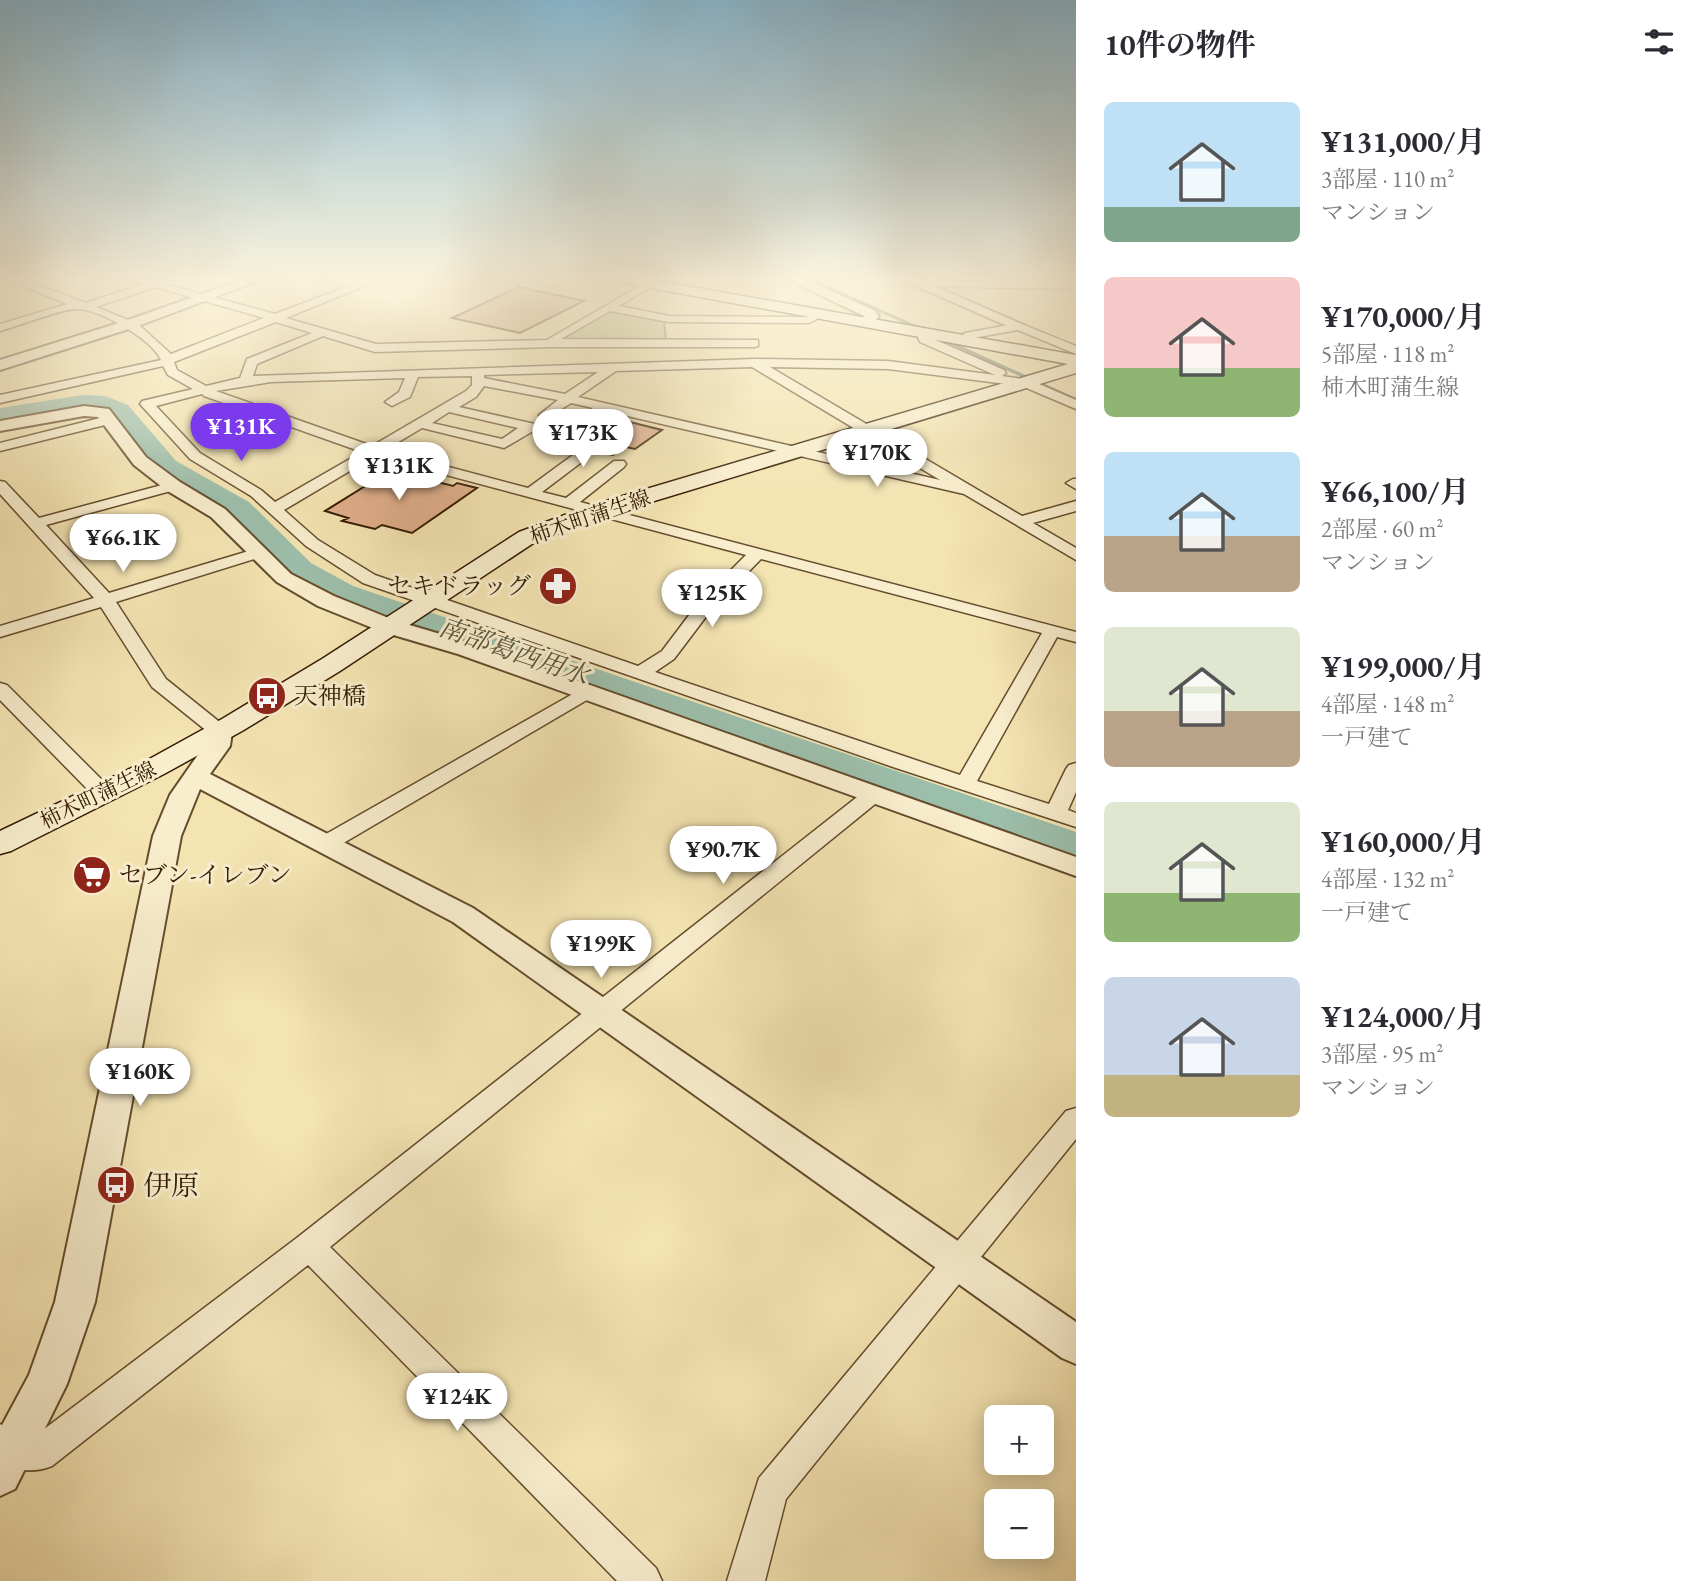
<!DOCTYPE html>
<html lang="ja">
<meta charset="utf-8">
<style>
body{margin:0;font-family:"EB Garamond","Noto Serif JP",serif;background:#f7f7f7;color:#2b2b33;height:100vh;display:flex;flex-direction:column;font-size:26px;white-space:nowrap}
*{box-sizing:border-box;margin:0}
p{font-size:23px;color:#7c7c81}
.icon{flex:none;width:38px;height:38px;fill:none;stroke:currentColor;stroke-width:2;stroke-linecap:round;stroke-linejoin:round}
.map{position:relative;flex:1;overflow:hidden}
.panel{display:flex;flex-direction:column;background:#fff;width:630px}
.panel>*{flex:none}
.fabs{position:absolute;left:984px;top:1405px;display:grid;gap:14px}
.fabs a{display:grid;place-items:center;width:70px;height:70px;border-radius:10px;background:#fff;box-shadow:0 4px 18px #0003;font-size:35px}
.price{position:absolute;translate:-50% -60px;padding:0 16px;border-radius:24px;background:#fff;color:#222;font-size:23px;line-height:46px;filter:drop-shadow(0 2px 4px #0008)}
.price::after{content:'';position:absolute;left:50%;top:42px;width:21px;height:16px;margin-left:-10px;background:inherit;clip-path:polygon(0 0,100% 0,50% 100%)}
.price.selected{background:#7c3aed;color:#fff}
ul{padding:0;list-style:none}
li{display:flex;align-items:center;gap:21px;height:175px;padding:0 28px}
li span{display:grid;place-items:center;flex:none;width:196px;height:140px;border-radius:10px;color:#555}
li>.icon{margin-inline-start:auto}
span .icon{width:84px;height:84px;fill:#fffc;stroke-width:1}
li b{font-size:30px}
h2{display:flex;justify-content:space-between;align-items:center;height:84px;padding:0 28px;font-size:30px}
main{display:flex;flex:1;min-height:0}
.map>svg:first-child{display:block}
.green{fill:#bec48a;stroke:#796f45;stroke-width:2}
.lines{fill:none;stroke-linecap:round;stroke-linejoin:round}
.stream{stroke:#727d67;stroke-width:3.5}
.river{fill:#9cbfac;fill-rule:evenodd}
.building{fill:#e1af8b;stroke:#341a00;stroke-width:2}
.minor-casing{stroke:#644c2c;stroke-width:3}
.tertiary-casing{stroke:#644c2c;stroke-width:4}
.secondary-casing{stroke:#341a00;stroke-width:3}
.minor{fill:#f8edcd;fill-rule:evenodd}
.tertiary{fill:#f8edcd;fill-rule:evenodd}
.secondary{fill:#f8edcd;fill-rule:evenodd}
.labels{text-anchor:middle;stroke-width:6;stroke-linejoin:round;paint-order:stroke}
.far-street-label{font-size:21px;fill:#341a00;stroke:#f8edcd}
.poi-label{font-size:24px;fill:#341a00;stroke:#f8edcd;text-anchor:start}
.water-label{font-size:26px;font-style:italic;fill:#58543c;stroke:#f8edcd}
.near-poi-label{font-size:28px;fill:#341a00;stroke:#f8edcd;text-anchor:start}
</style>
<main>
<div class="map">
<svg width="1076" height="1581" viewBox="0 0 1076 1581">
<rect width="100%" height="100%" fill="#f4e4b2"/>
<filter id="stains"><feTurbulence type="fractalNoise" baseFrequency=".00286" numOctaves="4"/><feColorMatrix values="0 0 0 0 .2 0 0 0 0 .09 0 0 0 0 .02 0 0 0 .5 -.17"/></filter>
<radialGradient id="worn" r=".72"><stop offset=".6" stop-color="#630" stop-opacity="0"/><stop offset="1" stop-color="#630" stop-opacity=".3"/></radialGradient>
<path class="green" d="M613 310 664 321 666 339H559Z"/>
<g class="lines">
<path class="stream" d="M805 277 921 329
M944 340 1076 400"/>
<path class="river" d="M83 395 105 396 128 405 176 461 249 502 311 563 353 586 1076 832V859L331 598 291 575 231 514 158 471 112 415 101 410 83 409 0 422V408Z"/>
</g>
<path class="building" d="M519 287 584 301 520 333 452 318Z
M612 418 630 422 662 430 635 449 626 447 613 455 573 446Z
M391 470 453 486 457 483 477 488 412 533 382 525 375 529 342 521 348 518 325 511Z"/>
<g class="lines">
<defs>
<path id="minor" d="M2 277H16L86 303 143 284 123 277H139L275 314 372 277H386L286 318 376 344 547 340 650 280 655 283 654 285 619 306 669 316 807 317 821 311 827 314 809 323 669 322 610 311 561 339 758 340V346L754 347H552L375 352 323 336 257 364 253 376 755 359 888 361 995 375 920 342 916 332 922 328 926 330 929 337 1004 370 1006 373 1002 376 1030 380 1076 400V409L1022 386 888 369 770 367 1022 516 1076 501V511L1033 523 1076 548V560L964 494 606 411 558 445H548V439L593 408 571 403 546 419 539 415 558 400 484 386 476 397 459 407 535 424V430L504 448 422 428 385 450 528 488 577 452H587V458L542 492 566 498 614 461H624L626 464 624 467 580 502 1076 632V642L1057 637 977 781 1049 804 1066 769 1069 765 1076 763V792L1068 810 1076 813V827L893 767 363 583 306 546 251 496 190 459 140 404 142 401 193 389 168 375 163 366 0 403V395L161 360C152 339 102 311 79 309 66 307 16 327 0 331V324L67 304ZM155 287 264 318 171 354 138 324 96 307ZM276 322 312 333 247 359 240 378 206 386 177 370 174 362ZM752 367 940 480 578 397 616 371ZM598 372 565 394 484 378V375ZM472 376V385L466 391 372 446 216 391 271 382 405 378 399 392 385 402 392 406 410 397 418 377ZM202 394 204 396 362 452 275 502 261 490 200 453 156 406ZM449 412 518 428 502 439 432 423ZM375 456 746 555 699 602 662 651 638 666 375 575 318 540 284 510ZM761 559 1042 633 960 775 655 672 674 659 711 610Z
M556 277H569L557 284H549V280Z
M920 281 1076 283V289L916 286 915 284Z
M1019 323 1076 346V354L1018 330 973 338 963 344 957 340 965 333Z
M108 416 115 420 113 423 0 451V443Z
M1073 479H1076V489L1066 483Z
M0 481 5 482 39 518 173 482 178 483 180 486 178 489 46 525 109 593 252 550H264L266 553 264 556 116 602 166 679 227 728 230 732 227 736H213L152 687 101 607 0 637V626L94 598 0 494Z
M0 683 7 685 110 788 114 793 110 798H96L0 700Z
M585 687 595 693 592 697 335 848H319L316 843 319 838Z
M873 788 880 790 884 795 880 800 330 1247 656 1568 662 1581H617L308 1265 52 1466C35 1473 17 1471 0 1464V1424L19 1435 35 1436 298 1237 866 790Z
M1076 1108V1139L786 1499 765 1581H727L759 1478 1066 1111Z"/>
<path id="tertiary" d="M250 277H269L135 327 0 370V360L125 321Z
M782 277H799L874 310 879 316 871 325H861L859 322 864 316Z
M896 277H914L1026 326 1024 329H1014Z
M84 406 109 409 146 457 180 482 225 509 291 574 334 596 396 621 474 644 1076 857V876L458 654 380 631 318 606 277 582 211 517 166 490 134 465 98 417 84 416 0 431V421Z
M220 725 229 727 232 732 230 746 210 774 473 908 1076 1322V1364L1062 1358 453 922 200 789 181 836 95 1302 67 1384 15 1489 0 1496V1429L29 1375 55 1302 153 836 170 795 204 746 211 727Z"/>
<path id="secondary" d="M605 277H636L1076 355V373L605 516 535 542 340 671 242 731 164 774 11 851 0 854V831L144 762 222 719 322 659 519 532 589 506 1068 364 612 281Z"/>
</defs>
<use href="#minor" class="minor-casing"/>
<use href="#tertiary" class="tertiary-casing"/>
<use href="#secondary" class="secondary-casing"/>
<use href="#minor" class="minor"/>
<use href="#tertiary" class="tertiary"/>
<use href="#secondary" class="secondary"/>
</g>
<linearGradient id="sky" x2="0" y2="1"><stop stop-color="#89b8d0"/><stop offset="0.56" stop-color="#faf3dc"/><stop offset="1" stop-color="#faf3dc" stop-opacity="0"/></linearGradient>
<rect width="1076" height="498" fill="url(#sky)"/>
<defs>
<symbol id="pharmacy-disc" viewBox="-11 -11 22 22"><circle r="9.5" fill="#8f2418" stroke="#f8edcd"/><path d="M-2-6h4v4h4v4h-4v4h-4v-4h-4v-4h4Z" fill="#fff"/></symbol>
<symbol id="bus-disc" viewBox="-11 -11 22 22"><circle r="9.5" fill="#8f2418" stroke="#f8edcd"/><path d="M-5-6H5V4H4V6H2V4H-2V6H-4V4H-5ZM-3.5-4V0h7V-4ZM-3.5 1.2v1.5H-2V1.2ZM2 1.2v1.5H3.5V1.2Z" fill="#fff"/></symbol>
<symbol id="supermarket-disc" viewBox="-11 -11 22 22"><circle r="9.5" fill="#8f2418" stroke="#f8edcd"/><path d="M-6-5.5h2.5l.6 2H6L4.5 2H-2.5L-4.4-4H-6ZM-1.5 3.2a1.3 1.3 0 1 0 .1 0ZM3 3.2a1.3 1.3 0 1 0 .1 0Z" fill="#fff"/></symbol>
</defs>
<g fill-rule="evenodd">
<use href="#pharmacy-disc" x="536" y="564" width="44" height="44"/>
<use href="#bus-disc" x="245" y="674" width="44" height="44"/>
<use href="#supermarket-disc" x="70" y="853" width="44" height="44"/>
<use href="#bus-disc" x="94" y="1163" width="44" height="44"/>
</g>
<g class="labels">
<g class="far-street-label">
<text transform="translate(590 517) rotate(-19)" y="7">柿木町蒲生線</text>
<text transform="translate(98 795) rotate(-26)" y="7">柿木町蒲生線</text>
</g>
<g class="poi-label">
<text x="531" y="594" text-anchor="end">セキドラッグ</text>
<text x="294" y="704">天神橋</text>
<text x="119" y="883">セブン-イレブン</text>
</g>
<g class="water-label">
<text transform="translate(514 651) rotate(19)" y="9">南部葛西用水</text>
</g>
<g class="near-poi-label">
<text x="143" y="1195">伊原</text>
</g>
</g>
<rect width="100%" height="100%" filter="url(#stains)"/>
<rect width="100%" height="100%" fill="url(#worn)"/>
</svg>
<div class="fabs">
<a>+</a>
<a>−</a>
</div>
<b class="price selected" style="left:241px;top:463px">¥131K</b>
<b class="price" style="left:583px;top:469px">¥173K</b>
<b class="price" style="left:877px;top:489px">¥170K</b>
<b class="price" style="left:399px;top:502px">¥131K</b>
<b class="price" style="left:123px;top:574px">¥66.1K</b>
<b class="price" style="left:712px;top:629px">¥125K</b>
<b class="price" style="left:723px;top:886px">¥90.7K</b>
<b class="price" style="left:601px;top:980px">¥199K</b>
<b class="price" style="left:140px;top:1108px">¥160K</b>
<b class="price" style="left:457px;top:1433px">¥124K</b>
</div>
<section class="panel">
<h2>10件の物件<svg class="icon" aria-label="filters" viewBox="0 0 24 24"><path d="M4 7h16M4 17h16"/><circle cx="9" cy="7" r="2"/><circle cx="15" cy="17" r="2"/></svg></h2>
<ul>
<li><span style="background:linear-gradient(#bfe0f5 75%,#7fa58c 0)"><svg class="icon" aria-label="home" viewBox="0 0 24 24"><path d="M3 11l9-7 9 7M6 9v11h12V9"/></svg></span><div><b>¥131,000/月</b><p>3部屋 · 110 m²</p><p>マンション</p></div></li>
<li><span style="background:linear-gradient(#f6c9c9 65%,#8fb573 0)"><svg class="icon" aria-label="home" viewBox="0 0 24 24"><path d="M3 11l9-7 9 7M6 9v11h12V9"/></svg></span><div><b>¥170,000/月</b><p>5部屋 · 118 m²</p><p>柿木町蒲生線</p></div></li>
<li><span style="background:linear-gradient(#bfe0f5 60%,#b9a48a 0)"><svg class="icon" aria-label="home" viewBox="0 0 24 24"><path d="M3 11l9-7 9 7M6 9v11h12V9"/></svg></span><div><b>¥66,100/月</b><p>2部屋 · 60 m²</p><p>マンション</p></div></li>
<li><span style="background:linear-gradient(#dfe7d0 60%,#b9a48a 0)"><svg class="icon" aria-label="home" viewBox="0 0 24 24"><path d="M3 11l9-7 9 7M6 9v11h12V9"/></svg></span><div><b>¥199,000/月</b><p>4部屋 · 148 m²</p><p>一戸建て</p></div></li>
<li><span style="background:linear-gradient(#dfe7d0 65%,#8fb573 0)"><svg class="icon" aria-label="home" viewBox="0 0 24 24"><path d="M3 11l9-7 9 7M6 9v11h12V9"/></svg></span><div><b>¥160,000/月</b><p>4部屋 · 132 m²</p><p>一戸建て</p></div></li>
<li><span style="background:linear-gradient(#c9d6e8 70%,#c2b280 0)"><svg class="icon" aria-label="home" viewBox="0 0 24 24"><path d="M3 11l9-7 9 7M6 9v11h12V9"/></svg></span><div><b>¥124,000/月</b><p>3部屋 · 95 m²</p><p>マンション</p></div></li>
</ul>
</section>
</main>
